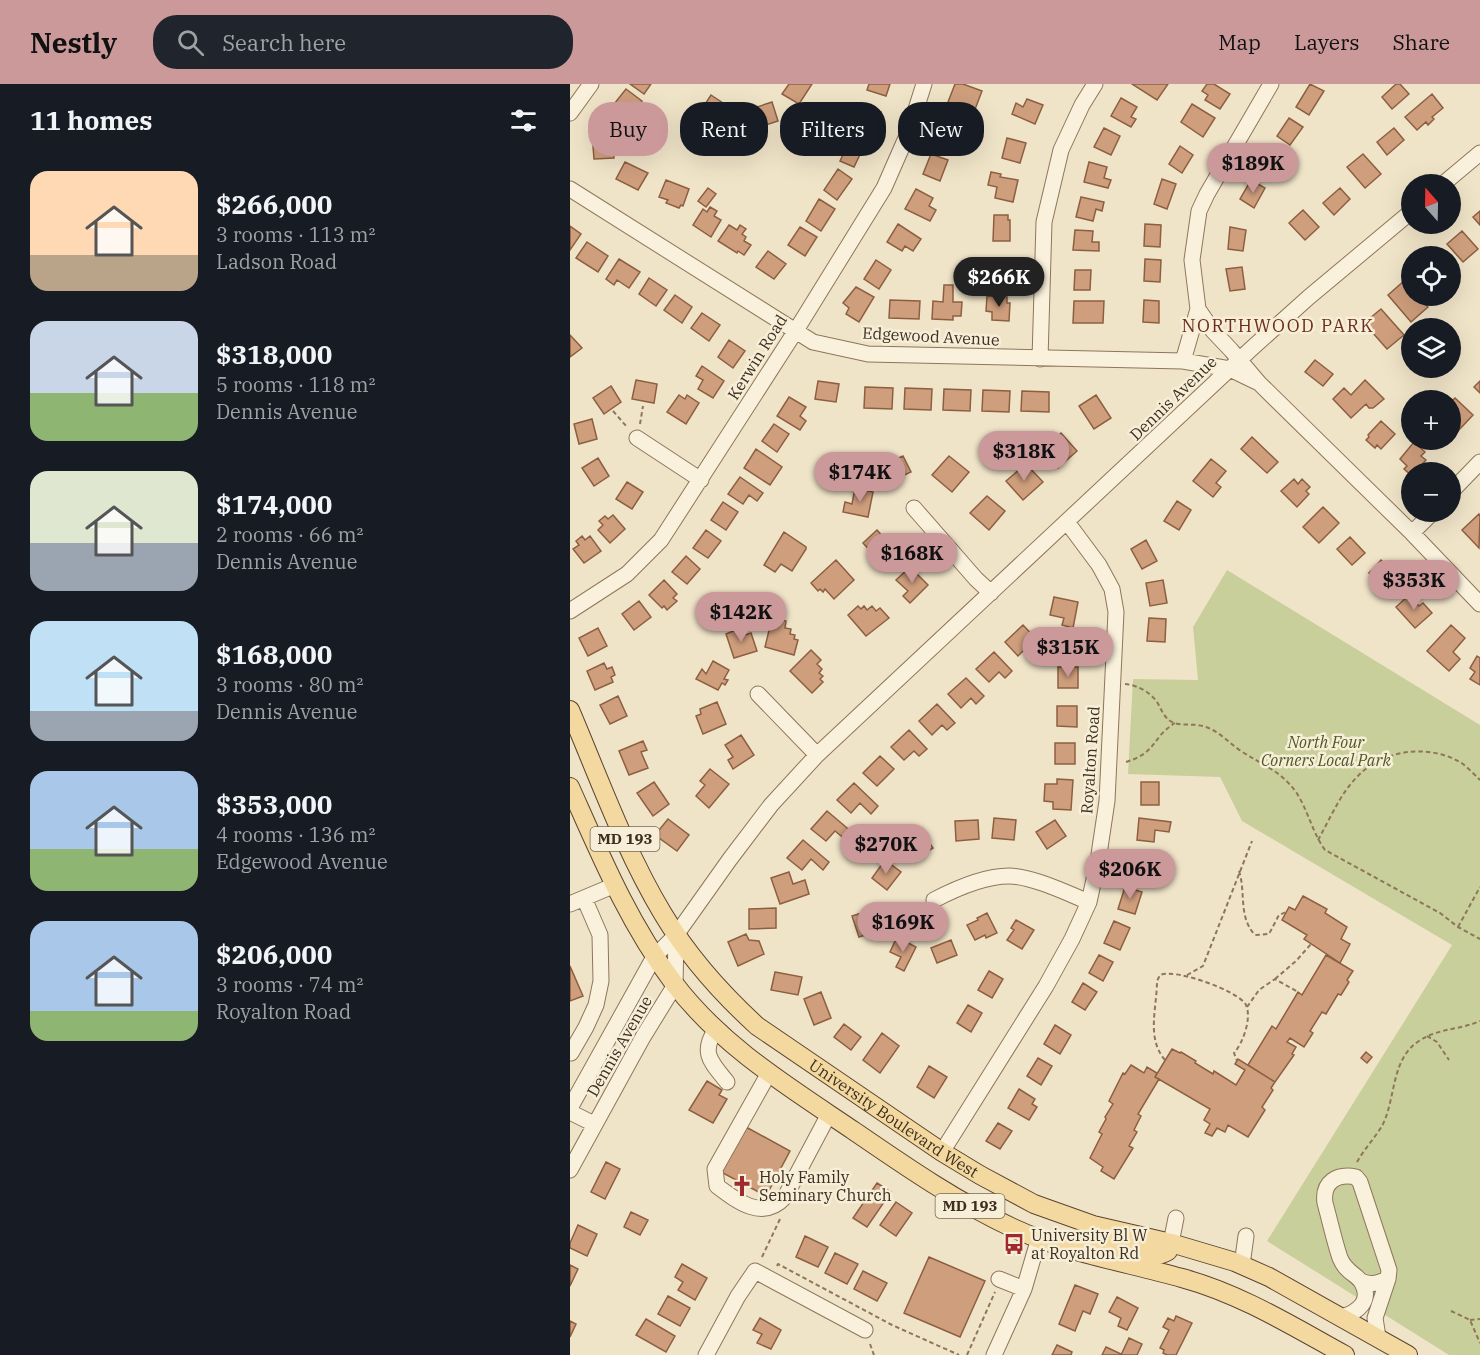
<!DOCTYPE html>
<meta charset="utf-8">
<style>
body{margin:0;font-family:"IBM Plex Serif",serif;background:#20242c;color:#f1f3f6;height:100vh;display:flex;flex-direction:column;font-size:22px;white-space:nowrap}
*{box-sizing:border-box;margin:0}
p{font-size:20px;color:#9ea1a6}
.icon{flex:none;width:33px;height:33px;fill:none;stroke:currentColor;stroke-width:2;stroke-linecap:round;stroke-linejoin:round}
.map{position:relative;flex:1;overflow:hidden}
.sheet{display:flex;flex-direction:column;background:#171b24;width:570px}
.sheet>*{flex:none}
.banner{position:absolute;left:18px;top:18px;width:570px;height:54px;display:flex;gap:12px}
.needle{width:39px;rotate:340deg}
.controls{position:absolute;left:831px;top:90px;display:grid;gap:12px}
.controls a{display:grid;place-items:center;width:60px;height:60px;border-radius:50%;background:#171b24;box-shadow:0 6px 24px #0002;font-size:30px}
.price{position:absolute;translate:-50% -51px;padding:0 14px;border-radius:21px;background:#cc999b;color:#111;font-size:20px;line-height:39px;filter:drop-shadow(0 2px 3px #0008)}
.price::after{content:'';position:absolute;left:50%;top:36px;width:18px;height:14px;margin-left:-9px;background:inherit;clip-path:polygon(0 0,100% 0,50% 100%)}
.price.selected{background:#222;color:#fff}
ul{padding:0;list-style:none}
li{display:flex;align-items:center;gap:18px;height:150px;padding:0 30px}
li span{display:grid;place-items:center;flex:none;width:168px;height:120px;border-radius:18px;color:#555}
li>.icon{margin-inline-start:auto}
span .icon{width:72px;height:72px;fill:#fffc;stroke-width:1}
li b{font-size:26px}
h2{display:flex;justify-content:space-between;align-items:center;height:72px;padding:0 30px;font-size:26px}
.pill{padding:0 21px;border-radius:24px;background:#171b24;box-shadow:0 6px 24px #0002;font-size:21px;line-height:54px}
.pill.selected{background:#cc999b;color:#111}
header{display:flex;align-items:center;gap:36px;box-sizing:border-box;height:84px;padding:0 30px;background:#cc999b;color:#111}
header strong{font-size:28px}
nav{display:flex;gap:33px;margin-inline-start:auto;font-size:21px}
.search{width:420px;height:54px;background:#20242c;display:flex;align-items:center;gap:15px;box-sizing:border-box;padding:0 21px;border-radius:24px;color:#9ea1a6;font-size:22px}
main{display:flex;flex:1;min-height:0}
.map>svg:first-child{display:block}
.green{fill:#c9cf9b}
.building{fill:#cf9f7d;stroke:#8d5f41;stroke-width:1.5}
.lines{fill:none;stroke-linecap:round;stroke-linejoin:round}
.minor-casing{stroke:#8d765c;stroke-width:17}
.major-casing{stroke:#5b4430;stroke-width:20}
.path{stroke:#8d765c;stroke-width:2;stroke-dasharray:4.5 3;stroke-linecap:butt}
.minor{stroke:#faf1dc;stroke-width:15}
.major{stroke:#f3d9a0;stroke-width:18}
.labels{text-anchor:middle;stroke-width:5;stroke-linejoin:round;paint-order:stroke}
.shield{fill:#f7eed8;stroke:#756857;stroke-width:1.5}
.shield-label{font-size:15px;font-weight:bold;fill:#3d2e20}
.street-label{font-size:16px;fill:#3d2e20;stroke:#f7eed8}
.park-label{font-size:16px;font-style:italic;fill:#4d5a26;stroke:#f7eed8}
.poi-label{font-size:16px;fill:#3d2e20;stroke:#f7eed8;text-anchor:start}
.neighbourhood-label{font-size:18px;letter-spacing:1.5px;fill:#6b2e1e;stroke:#f7eed8}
</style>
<header>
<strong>Nestly</strong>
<div class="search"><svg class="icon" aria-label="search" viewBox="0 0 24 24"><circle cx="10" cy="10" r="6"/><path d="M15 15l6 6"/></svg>Search here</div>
<nav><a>Map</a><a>Layers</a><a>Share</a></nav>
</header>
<main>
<section class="sheet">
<h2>11 homes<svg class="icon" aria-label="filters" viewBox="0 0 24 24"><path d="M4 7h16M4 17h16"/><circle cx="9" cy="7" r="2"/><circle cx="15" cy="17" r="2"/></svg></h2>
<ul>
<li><span style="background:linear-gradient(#ffd9b3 70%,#b9a48a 0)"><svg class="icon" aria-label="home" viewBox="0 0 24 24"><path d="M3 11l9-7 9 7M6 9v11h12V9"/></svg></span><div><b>$266,000</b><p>3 rooms · 113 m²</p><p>Ladson Road</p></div></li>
<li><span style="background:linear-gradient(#c9d6e8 60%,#8fb573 0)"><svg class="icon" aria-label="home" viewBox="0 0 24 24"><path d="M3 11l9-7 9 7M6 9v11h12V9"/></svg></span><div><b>$318,000</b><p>5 rooms · 118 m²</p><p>Dennis Avenue</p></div></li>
<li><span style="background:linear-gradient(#dfe7d0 60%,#9aa5b1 0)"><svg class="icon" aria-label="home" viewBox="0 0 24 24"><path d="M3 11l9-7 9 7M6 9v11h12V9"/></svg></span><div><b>$174,000</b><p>2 rooms · 66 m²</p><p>Dennis Avenue</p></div></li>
<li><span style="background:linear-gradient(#bfe0f5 75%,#9aa5b1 0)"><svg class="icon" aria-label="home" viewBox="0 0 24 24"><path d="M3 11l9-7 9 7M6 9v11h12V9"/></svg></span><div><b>$168,000</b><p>3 rooms · 80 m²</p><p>Dennis Avenue</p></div></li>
<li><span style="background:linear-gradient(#a9c7e8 65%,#8fb573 0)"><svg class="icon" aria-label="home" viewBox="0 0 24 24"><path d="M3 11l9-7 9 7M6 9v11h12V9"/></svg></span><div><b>$353,000</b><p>4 rooms · 136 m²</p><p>Edgewood Avenue</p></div></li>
<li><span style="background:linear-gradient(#a9c7e8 75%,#8fb573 0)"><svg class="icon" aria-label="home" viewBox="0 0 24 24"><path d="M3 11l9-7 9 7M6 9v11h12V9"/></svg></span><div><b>$206,000</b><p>3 rooms · 74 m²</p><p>Royalton Road</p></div></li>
</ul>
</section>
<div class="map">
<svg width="910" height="1271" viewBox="0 0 910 1271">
<rect width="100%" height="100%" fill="#f0e4c8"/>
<path class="green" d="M657 486 910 641V1271H879L697 1157 882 861 672 737 650 693 558 690 563 595 628 596 623 543Z"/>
<path class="building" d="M60 0H81L74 10Z
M219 0H242L229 20 212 10Z
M299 0H320L316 12 297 6Z
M385 0H393L412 7 404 28 378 18Z
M562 0H598L587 16Z
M637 0H644L660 10 650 25 635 16 638 11 632 7Z
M740 0 754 7 739 31 726 23Z
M826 0H830L839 10 822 25 812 13Z
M56 5 72 17 66 24 73 30 64 43 40 25Z
M862 10 873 24 862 33 864 35 858 41 856 38 847 46 835 33Z
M141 11 162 25 149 45 128 31Z
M551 14 567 23 561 33 566 35 561 43 541 32Z
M457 15 473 21 465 40 442 30 446 19 453 23Z
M202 18 208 37 184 45 178 26Z
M622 20 645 34 633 53 611 38Z
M294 21 311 28 305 41 302 40 298 49 279 40 282 33 288 36Z
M719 34 733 43 720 61 707 52Z
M374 35 392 40 388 51 397 54 394 63 368 54Z
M534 44 550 52 541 71 524 63Z
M824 44 834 56 817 71 807 58Z
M42 48 44 74 24 75 22 50Z
M276 51 295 60 284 83 270 77 277 62 272 60Z
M437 54 456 59 450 79 432 74Z
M610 62 623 71 612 89 599 80Z
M703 63 714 70 710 76 717 80 712 87 707 83 700 92 687 83Z
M361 70 378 76 370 97 353 90Z
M793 70 811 90 795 104 777 83Z
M55 78 78 89 68 106 46 95Z
M519 78 537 83 534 94 541 96 538 104 514 98Z
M268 85 282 95 267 116 254 106Z
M421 88 431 90 430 93 448 96 443 118 425 114 427 103 418 101Z
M592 95 606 100 597 125 584 120Z
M96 96 119 105 113 122 111 121 109 124 96 119 98 116 89 113Z
M681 96 695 104 684 124 670 115Z
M138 104 146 110 136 123 128 117Z
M770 104 780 115 764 131 753 119Z
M346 105 363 114 359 122 366 126 360 137 335 125Z
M511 113 534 118 532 127 526 125 523 137 506 133Z
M249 115 265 125 251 147 236 137Z
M140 123 147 127 144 132 151 136 141 153 123 141 133 125 137 128Z
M733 126 749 143 735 156 719 139Z
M910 127V141L903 133Z
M424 131H438V136H440V157H423Z
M328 140 351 155 343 167 335 162 332 167 317 158Z
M575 140 591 141 590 163 574 162Z
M159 141 167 146 170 141 176 145 172 150 176 153 174 157 181 161 174 171 168 167 167 169 148 157Z
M0 142 11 150 0 166Z
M230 143 247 153 235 172 218 161Z
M660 143 676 146 673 167 658 165Z
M505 146 523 147 522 158H529V167L503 166Z
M892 147 908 165 893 178 877 160Z
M17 158 38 172 28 188 6 174Z
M198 167 216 180 204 195 186 183Z
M49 175 70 188 59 204 47 196 44 201 36 195Z
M575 175 591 176 590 198 574 197Z
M306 176 321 186 309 205 294 195Z
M421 176H439L438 198H421Z
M672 183 675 205 660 207 656 185Z
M505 186H521L520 206H504Z
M79 194 97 206 86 222 69 210Z
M835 196 842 204V212H848L858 223 841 238 818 211Z
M374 201H383V218H392L391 232H383V236L362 235 363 217 373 218Z
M286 203 304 213 289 238 276 230 279 224 273 219Z
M105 211 122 223 112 239 94 226Z
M417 212 437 213V219H440L439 237 422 236V228L416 227Z
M320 216 350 217 349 235 319 234Z
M574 216 589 217V239L573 238Z
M504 217H534L533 239H503Z
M811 225 834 251 817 265 794 239Z
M132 229 150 241 139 257 121 244Z
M0 251 12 264 0 273Z
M159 256 175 267 163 284 148 273Z
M745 276 763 290 753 302 735 288Z
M132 282 154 297 143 314 128 305 133 296 126 292Z
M66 296 87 300 84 319 62 315Z
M795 296 814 315 803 324H799L796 320 781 334 763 315 774 304 781 311Z
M248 297 269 300 266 318 245 315Z
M910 297V309L904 303Z
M41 302 51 318 34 330 23 314Z
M295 303 323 304 322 325 294 324Z
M335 304 362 305 361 326 334 325Z
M374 305 401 306 400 327 373 326Z
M413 306 440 307 439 328 412 327Z
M452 307 479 308V328L451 327Z
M109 311 115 315 117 311 129 319 116 340 97 328Z
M526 311 541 334 524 345 509 322Z
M219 313 236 323 230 332 236 337 230 346 207 332Z
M885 314 903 331 888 347 880 340V319Z
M22 335 27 355 9 360 4 340Z
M811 337 825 350 811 365 807 361 805 364 796 356 799 353 798 351Z
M204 340 219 350 207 368 192 357Z
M491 349 507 367 488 384 476 371 488 360 484 355Z
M682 353 708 378 697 389 671 365Z
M844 358 855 368 851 372 856 376 845 388H842V392L834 385 837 382 830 375Z
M186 365 212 383 200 401 174 384Z
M316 372 319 378 333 372 341 388 317 399 306 376Z
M379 372 399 388 382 408 362 391Z
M28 374 39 392 24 402 12 384Z
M641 375 656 387 646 399 651 403 643 413 623 397Z
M456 380 473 398 453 416 436 397Z
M170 393 193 409 187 417 179 411 173 420 158 410Z
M724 395 728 400 732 395 740 403 736 407 739 410 727 423 711 407Z
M57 398 73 408 62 425 46 415Z
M285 404 303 408 298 433 273 428 275 418 282 420Z
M417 412 435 427 419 446 400 429Z
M607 417 621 426 609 446 594 437Z
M153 418 168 428 156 446 141 436Z
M753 423 769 439 749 459 733 443Z
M909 430 910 432 909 464 892 446Z
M43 431 55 445 40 459 28 446 33 441 29 437 35 432 38 435Z
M136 446 151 457 138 474 123 464Z
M307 446 325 466 306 483 299 475 304 471 293 459Z
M214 448 236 463V465L222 487 211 480 205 488 194 481Z
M12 452 15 456 20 452 31 467 14 479 3 465 9 461 6 457Z
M780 453 795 469 782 481 767 465Z
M576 456 587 477 572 485 561 465Z
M116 472 130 485 117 500 102 488Z
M266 476 284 496 264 515 255 505 253 508 250 505 248 507 241 499Z
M811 476 833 498 821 511 799 489Z
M340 483 358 501 340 519 333 512 338 507 326 496Z
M94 496 107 510 103 514 107 517 97 526 94 522 92 524 79 511Z
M593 496 597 519 580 522 576 499Z
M839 511 849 522 853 519 862 529 845 544 826 523Z
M484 513 508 518 503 544 492 541 494 534 480 531Z
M69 517 81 533 64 546 52 530Z
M288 522 291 525 294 522 297 526 302 522 306 527 310 524 319 534 296 552 278 531Z
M202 534 216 537 215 544 221 545 220 550 225 551 224 555 228 556 224 571 195 563Z
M579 534 596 535 595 558 577 557Z
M453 541 471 560 463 567 458 562 448 572 435 558Z
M881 541 895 554 883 568 890 575 879 587 857 567Z
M173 543 175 551 181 549 187 567 164 574 156 550Z
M28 544 37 562 18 572 9 554Z
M241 566 251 576 247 580 252 585 249 589 253 592 250 595 253 598 242 609 220 587Z
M424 568 442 587 435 594 429 588 419 598 406 585Z
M907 572 910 574V601L900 595 905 588 900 584Z
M143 577 159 586 154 595 158 596 155 601 152 599 148 606 126 595 132 585 136 590Z
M34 579 37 585 42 583 45 591 41 593 43 598 25 606 17 587Z
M488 583H508V604H488Z
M396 594 414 612 406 620 401 614 391 624 378 610Z
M48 612 57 632 40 640 30 621Z
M147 618 156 640 133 650 126 632 131 630 130 625Z
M367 620 385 639 377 646 372 641 362 651 349 637Z
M487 622H507V643L487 642Z
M339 646 357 665 349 672 344 667 334 676 321 663Z
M171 651 184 671 163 685 158 676 163 673 155 661Z
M73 657 77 666 71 668 78 684 59 691 49 667Z
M485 659H505V680H485Z
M310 672 324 685 307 702 293 689Z
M140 685 159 700 139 724 126 712 135 701 130 697Z
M487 695 503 696 501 726 483 725V718L474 717 475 700H487Z
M84 698 99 720 83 732 67 709Z
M571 698H589V721H571Z
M284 699 308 722 301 730 290 719 281 729 267 716Z
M257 727 283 749 276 756 265 747 256 757 241 745Z
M424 734 446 736 444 756 422 754Z
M569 734 601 738 599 748 585 746 584 758 567 756Z
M98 735 119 751 107 767 85 751Z
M408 736 409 755 386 757 385 737Z
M485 736 496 752 477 765 466 748Z
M352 748 363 764 344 776 333 760Z
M233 756 259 778 253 786 241 775 232 786 217 774Z
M565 769 582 773 577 795 560 791Z
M315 776 331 788 317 806 302 794Z
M219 788 223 800 235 796 239 810 210 820 201 794Z
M555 803 572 808 565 830 548 825Z
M733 812 757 825 755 829 777 843 771 855 780 860 770 879 734 855 737 851 712 836 719 823 725 826Z
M314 822 321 843 289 853 282 832Z
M206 824V844L179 845V825Z
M417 829 427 849 416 854 415 851 405 856 397 841 408 836 407 834Z
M446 836 464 846 452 865 437 856 444 846 441 844Z
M544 837 560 844 550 866 534 859Z
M176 850 179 856 189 857 194 870 168 882 158 858Z
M327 853 346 863 334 887 326 883 331 873 320 868Z
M381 856 387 871 367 879 361 864Z
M529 871 543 878 533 897 519 889Z
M756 871 783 887 777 896 779 898 771 911 768 910 756 930 752 928 740 947 743 949 734 963 720 954 717 958 726 963 722 970 724 971 705 998 678 981 702 942 706 945 728 908 732 911Z
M0 882 13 912 0 917Z
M419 887 433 895 422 914 408 906Z
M205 888 232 893 228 911 201 906Z
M513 899 527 908 515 926 502 918Z
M251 908 261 934 244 941 234 915Z
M398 921 412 929 401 948 387 939Z
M274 940 291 953 281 966 264 953Z
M485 941 501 951 490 970 474 960Z
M312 949 329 962 310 989 293 976Z
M602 965 610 969 611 968 626 977 625 979 643 990 644 987 666 1001 675 986 665 980 668 975 705 998 701 1004 703 1006 692 1023 695 1026 678 1053 658 1041 655 1048 647 1044 642 1052 635 1049 640 1040 634 1036 640 1025 585 993Z
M796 968 802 973 797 979 791 974Z
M468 974 482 982 471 1001 457 992Z
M561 981 574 989 577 983 587 989 585 993 589 995 568 1030 571 1032 564 1046 567 1048 559 1062 563 1064 544 1095 531 1087 533 1083 520 1074 532 1050 529 1048 536 1035 535 1033 543 1020 539 1017 553 989 555 990Z
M359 982 377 993 364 1014 347 1003Z
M137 997 152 1006 149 1011 157 1015 143 1039 119 1026Z
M449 1005 465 1015 462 1020 467 1023 459 1036 438 1024Z
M428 1039 442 1047 430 1065 416 1057Z
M176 1043 220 1067 196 1112 151 1088Z
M36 1078 50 1085 35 1115 21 1108Z
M307 1099 321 1108 297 1143 283 1134Z
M326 1118 342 1129 326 1152 310 1141Z
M61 1128 78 1136 70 1151 54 1143Z
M8 1141 27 1150 17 1172 0 1164V1159Z
M235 1152 258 1163 248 1183 226 1173Z
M265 1169 288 1180 277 1200 255 1189Z
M359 1173 415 1197 390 1253 334 1229Z
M112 1180 137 1194 125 1216 108 1206 113 1198 105 1193Z
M0 1181 8 1185 0 1202Z
M293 1187 317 1199 307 1217 284 1205Z
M505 1201 528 1210 520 1230 513 1227 505 1247 489 1240Z
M98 1212 120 1224 110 1242 88 1230Z
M547 1213 568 1224 557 1246 548 1242 551 1234 539 1228Z
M606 1232 622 1239 606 1271H597L593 1269 594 1266 590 1264 599 1246 593 1243 598 1234 604 1237Z
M190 1234 211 1246 201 1265 187 1259 192 1250 183 1246Z
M76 1235 105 1252 96 1268 66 1251Z
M0 1237 6 1240 0 1253Z
M559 1254 572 1260 567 1271H551Z
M487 1261 502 1268 501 1271H482Z
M536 1263 551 1270 550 1271H532Z"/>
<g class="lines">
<defs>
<path id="minor" d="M701 0 637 110 629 127 622 176 628 225 643 247 661 266 689 299 842 449 910 520
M0 29 21 0
M873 100 910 69
M0 105 243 258 298 270 613 277 660 285 689 299
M470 275 474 138 491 66 512 21 525 0
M613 277 628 225
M67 354 131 396
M880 409 910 378
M344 424 406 495 421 509
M842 449 863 428
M0 527 57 490 91 456 225 248 314 104 339 47 354 0
M188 610 247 671
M364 816C385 805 414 792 439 792 462 792 497 809 519 818
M0 820 45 801
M146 945C130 969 141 978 157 998
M1 969 16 943 26 921 31 897 30 851 14 814
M199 989 145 1085 147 1102C168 1118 193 1137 215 1113L259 1030
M0 1024 84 873 106 851 160 775 201 721 247 671 681 265 739 213 842 127
M0 1028 24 1040
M372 1068 476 902 502 855 519 818 528 777 537 717 546 528 542 505 529 481 497 438
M0 1086 73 953 105 901 106 851
M601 1159 606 1134
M672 1181 676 1152
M429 1195 454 1205
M772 1233C788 1228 802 1217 792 1199 787 1190 776 1189 770 1174 764 1156 760 1137 755 1119 752 1098 767 1089 786 1093L790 1098 819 1186 818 1195C808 1199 801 1202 791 1197
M808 1253 805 1234 818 1195
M136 1271 168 1212 185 1187 295 1246
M424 1271 454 1205 469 1154"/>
<g id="major">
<path id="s1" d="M0 626C29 694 55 767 93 830 118 872 151 909 187 942L372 1068 410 1091 464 1120 523 1141 601 1159 665 1178 699 1193 838 1271"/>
<path d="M0 703C30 770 58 838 103 898 151 962 219 1003 284 1047 335 1082 387 1118 443 1144 497 1169 555 1178 612 1194 671 1210 722 1242 775 1271"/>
<path d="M505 1167C512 1163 519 1159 528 1159 550 1159 577 1180 598 1167L601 1159"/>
</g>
</defs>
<use href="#minor" class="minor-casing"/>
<use href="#major" class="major-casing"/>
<path class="path" d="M43 327 57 343
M70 340 73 322
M555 600C567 601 580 608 587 618 592 626 594 635 604 639 614 642 626 639 636 643 650 648 659 659 671 667 692 681 710 686 726 708 738 726 742 748 755 766L870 829 888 843 910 855
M556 678C588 668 581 654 605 639
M748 756C760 735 770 710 787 693 813 665 861 659 893 680 899 685 905 691 910 696
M669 787C676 808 668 833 685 851L699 850 709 831 716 828
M888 843 910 803
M617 891 633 882 682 757
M705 895 726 877 742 859
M677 923 689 906 705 895 728 908
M857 952 867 958 879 976
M595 976C576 954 587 924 587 897L590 891C605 884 669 907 676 921 682 934 673 959 664 969L667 977
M787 1078C794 1065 806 1053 813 1040 826 1013 821 975 849 957 868 944 890 946 910 937
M192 1173 210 1135
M207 1182 208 1180 322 1241 389 1271
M881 1227 900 1236 910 1259
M900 1236 910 1235
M300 1260 304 1271
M397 1271 425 1208"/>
<use href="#minor" class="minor"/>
<use href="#major" class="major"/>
</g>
<defs>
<symbol id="church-bare" viewBox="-9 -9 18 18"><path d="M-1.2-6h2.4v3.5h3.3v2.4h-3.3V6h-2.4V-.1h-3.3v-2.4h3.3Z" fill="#9e2a2b" stroke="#f7eed8" stroke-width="2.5" paint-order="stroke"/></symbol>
<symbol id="bus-bare" viewBox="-9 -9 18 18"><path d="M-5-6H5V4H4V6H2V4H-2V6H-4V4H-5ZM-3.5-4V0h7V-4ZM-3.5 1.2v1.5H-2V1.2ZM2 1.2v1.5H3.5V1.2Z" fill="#9e2a2b" stroke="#f7eed8" stroke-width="2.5" paint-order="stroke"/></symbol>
</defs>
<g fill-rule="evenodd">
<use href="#church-bare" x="157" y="1087" width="30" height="30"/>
<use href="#bus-bare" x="429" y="1145" width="30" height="30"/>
</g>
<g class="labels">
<g class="shield">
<rect x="20.5" y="743" width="69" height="24" rx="4.5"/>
<rect x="365.5" y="1110" width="69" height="24" rx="4.5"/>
</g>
<g class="shield-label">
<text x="55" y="760">MD 193</text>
<text x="400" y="1127">MD 193</text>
</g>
<g class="street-label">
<text transform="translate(361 252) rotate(3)" y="6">Edgewood Avenue</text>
<text transform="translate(187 273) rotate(-58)" y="6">Kerwin Road</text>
<text transform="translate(603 314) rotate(-44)" y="6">Dennis Avenue</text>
<text transform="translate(520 676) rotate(-86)" y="6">Royalton Road</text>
<text transform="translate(49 962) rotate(-60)" y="6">Dennis Avenue</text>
<text dy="6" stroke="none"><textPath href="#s1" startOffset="536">University Boulevard West</textPath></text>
</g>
<g class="park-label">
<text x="756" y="664">North Four<tspan x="756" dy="18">Corners Local Park</tspan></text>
</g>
<g class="poi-label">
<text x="189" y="1099">Holy Family<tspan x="189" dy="18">Seminary Church</tspan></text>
<text x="461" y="1157">University Bl W<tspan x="461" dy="18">at Royalton Rd</tspan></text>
</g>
<g class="neighbourhood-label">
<text x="708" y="248">NORTHWOOD PARK</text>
</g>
</g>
</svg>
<div class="controls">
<a><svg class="needle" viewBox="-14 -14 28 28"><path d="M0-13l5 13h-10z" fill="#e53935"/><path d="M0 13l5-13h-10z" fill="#9ea1a6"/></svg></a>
<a><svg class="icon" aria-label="locate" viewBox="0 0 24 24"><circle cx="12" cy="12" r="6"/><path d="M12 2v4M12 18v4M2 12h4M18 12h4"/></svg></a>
<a><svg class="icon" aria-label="layers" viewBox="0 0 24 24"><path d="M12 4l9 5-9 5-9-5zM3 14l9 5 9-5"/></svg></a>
<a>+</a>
<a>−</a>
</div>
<b class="price" style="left:683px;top:110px">$189K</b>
<b class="price selected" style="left:429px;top:224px">$266K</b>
<b class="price" style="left:454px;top:398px">$318K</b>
<b class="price" style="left:290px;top:419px">$174K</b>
<b class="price" style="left:342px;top:500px">$168K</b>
<b class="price" style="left:844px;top:527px">$353K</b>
<b class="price" style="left:171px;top:559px">$142K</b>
<b class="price" style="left:498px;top:594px">$315K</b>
<b class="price" style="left:316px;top:791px">$270K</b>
<b class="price" style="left:560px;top:816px">$206K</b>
<b class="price" style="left:333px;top:869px">$169K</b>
<div class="banner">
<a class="pill selected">Buy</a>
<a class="pill">Rent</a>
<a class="pill">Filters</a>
<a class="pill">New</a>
</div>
</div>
</main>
